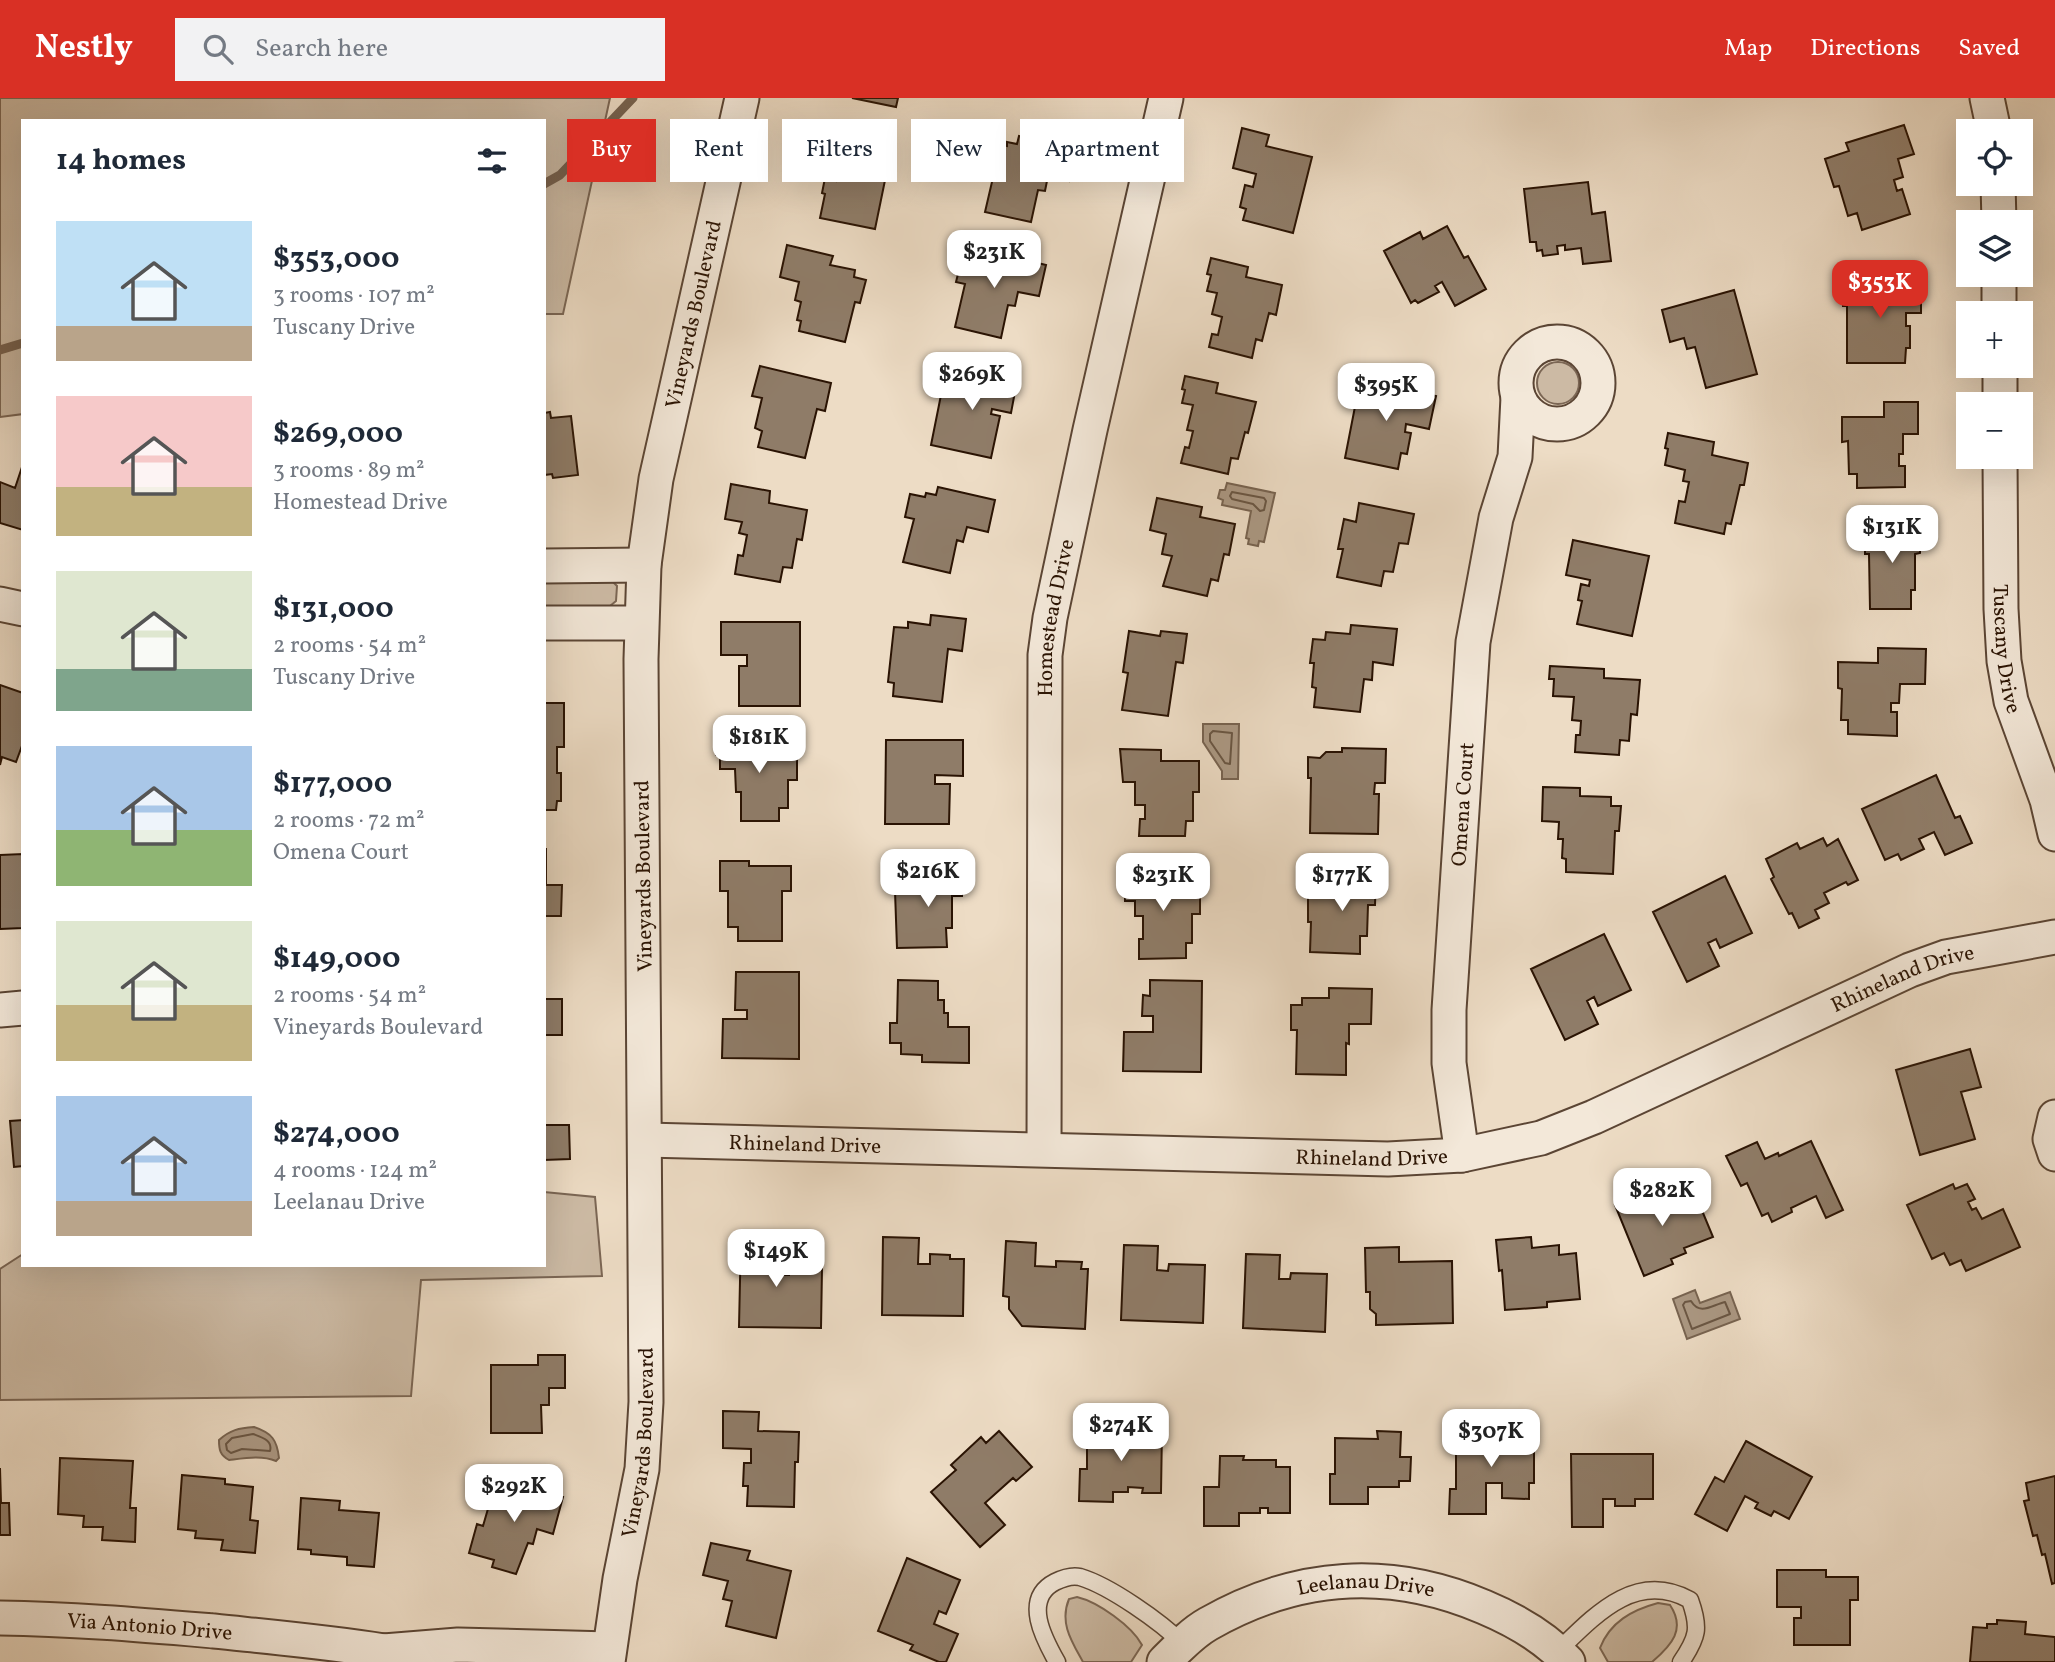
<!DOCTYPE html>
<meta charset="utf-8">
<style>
body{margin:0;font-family:Vollkorn,serif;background:#f2f2f3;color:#1f2937;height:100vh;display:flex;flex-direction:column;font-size:26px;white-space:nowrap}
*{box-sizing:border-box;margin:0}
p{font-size:23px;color:#747a83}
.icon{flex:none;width:38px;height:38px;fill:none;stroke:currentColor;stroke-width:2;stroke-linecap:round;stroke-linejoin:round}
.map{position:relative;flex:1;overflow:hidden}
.drawer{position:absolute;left:21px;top:21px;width:525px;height:1148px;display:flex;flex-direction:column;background:#fff;border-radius:0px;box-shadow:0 7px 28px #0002}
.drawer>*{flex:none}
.guide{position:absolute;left:567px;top:21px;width:665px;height:63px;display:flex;gap:14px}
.controls{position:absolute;left:1956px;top:21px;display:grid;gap:14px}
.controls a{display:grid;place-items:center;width:77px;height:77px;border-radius:0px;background:#fff;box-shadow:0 7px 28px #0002;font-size:35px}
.price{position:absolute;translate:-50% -60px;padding:0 16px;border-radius:14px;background:#fff;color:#222;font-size:23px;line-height:46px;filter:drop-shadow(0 2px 4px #0008)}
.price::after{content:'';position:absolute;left:50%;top:42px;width:21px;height:16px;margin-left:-10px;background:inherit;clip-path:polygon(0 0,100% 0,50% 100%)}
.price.on{background:#d93025;color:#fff}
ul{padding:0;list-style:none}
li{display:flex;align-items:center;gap:21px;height:175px;padding:0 35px}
li span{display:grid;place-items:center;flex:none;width:196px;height:140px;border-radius:0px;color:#555}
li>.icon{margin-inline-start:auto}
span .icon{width:84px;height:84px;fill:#fffc;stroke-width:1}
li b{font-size:30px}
h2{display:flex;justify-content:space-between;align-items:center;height:84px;padding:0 35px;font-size:30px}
.tag{padding:0 24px;border-radius:0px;background:#fff;box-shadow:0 7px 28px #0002;font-size:24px;line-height:63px}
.tag.on{background:#d93025;color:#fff}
header{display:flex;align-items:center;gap:42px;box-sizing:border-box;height:98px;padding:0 35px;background:#d93025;color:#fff}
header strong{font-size:33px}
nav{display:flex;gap:38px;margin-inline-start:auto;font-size:24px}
.search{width:490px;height:63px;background:#f2f2f3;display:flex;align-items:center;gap:18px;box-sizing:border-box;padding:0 24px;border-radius:0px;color:#747a83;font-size:26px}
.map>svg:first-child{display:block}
.green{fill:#ccbaa4;stroke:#7b6654;stroke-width:2}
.water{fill:#ab9883;stroke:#776350;stroke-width:2}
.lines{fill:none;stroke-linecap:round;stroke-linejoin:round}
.shore{stroke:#6a5643;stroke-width:2}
.stream{stroke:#776350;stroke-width:9}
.building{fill:#8f7c68;stroke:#2a1303;stroke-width:2}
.lane-casing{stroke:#5b4534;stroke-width:19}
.street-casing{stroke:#5b4534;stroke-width:37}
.lane{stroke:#f3e8d9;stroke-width:16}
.street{stroke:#f3e8d9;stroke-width:33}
.labels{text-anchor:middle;stroke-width:5;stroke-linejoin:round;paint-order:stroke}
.street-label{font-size:21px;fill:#2a1303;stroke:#f3e8d9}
</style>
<header>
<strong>Nestly</strong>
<div class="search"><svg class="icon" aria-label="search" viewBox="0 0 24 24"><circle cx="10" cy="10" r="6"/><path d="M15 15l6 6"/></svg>Search here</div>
<nav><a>Map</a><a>Directions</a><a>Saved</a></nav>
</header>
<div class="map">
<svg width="2055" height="1564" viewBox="0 0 2055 1564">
<rect width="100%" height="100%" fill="#eddcc5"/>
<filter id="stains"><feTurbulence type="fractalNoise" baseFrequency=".00286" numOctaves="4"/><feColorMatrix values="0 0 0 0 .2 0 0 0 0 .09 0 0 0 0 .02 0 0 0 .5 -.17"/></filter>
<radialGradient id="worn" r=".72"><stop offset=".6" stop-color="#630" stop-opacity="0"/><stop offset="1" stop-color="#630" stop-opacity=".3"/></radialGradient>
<path class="green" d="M0 0H610L563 216H544V23H23V316L0 319Z
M1537 285a21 21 0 1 1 42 0a21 21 0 1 1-42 0Z
M612 483 617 488 616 503 610 508H544V485Z
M544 1094 595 1099 602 1178 421 1182 411 1298 0 1302V1171L23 1156V1167H544Z
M1077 1499C1098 1504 1132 1528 1142 1547L1131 1564H1083C1072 1544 1059 1525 1069 1501Z
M1658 1505 1670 1507C1686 1531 1672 1547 1652 1564H1608L1600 1550C1610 1524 1632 1512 1658 1505Z"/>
<path class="water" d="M1227 385 1275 395 1264 444 1259 443 1258 448 1248 446 1249 441 1246 440 1251 413 1222 407 1223 402 1218 400 1220 392H1225Z
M1203 626H1239L1238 681H1222V673L1203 644Z
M1695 1192 1700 1205 1730 1194 1740 1221 1687 1241 1673 1201Z
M254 1329C272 1335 277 1342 279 1360L276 1363C262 1357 245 1360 229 1362 220 1357 219 1352 219 1342 230 1332 239 1330 254 1329Z"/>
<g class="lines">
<path class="shore" d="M1232 394 1264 400 1266 403 1264 412 1260 413 1253 406 1232 401 1230 398Z
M1213 633 1232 635 1230 666 1225 665 1210 643V636Z
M1691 1203C1700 1218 1712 1207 1725 1204L1730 1216 1692 1231 1683 1207 1685 1204Z
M253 1336C261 1339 273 1342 270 1353L242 1351 231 1355 227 1352 226 1346 232 1340Z"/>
<path class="stream" d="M544 86 560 77 633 0
M0 252 23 245"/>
</g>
<path class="building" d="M852 0H898L896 9Z
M1904 27 1914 56 1898 61 1903 79 1894 82 1897 93 1902 91 1910 116 1862 132 1857 115 1848 118 1839 88 1834 89 1825 61 1849 53 1846 45Z
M1242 30 1269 37 1266 48 1312 59 1293 135 1243 122 1246 111 1240 109 1245 87 1253 89 1256 76 1233 70Z
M813 37 891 53 875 131 820 120 825 96 822 95 825 80 836 83 838 74 807 67Z
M1019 38 1076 51 1069 83 1048 78 1045 93 1038 92 1031 124 985 114 995 71 986 69 991 45 1007 48V44L1017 46Z
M1588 84 1592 116 1605 114 1611 163 1583 166 1581 150 1565 152V147L1557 148 1558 156 1543 158 1542 152 1537 153 1536 144H1530L1524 91Z
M1447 128 1464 160 1468 158 1486 191 1455 208 1442 184 1435 188 1439 194 1418 205 1415 202 1411 205 1384 153 1420 134 1423 141Z
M787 147 833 158 830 167 855 172 854 179 866 182 860 205 855 204 845 244 799 233 801 223 797 222 801 204 795 202 799 184 780 179Z
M989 153 1046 167 1039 198 1018 194 1015 208 1008 207 1001 240 955 229 965 186 956 184 962 160 976 164 977 159 987 162Z
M1211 160 1248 169 1246 179 1282 187 1276 217 1269 215 1262 243 1256 241 1252 260 1209 249 1212 236 1218 237 1222 219 1212 216 1217 195 1207 193 1211 177 1207 176Z
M1889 181 1921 182V215H1906V228H1910V250H1906L1905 265H1847V208H1843V190H1858V185L1888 186Z
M1734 192 1757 276 1706 290 1695 249 1687 251 1684 240 1670 244 1662 212Z
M760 268 831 285 825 313 817 311 805 360 758 349 762 333 755 330 762 300 752 298Z
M963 271 1017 283 1011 315 992 311 991 316 1000 318 991 360 931 347 945 277 961 280Z
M1185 278 1218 285 1216 295 1256 304 1248 335 1245 334 1238 361 1231 360 1228 376 1181 365 1185 349 1189 350 1193 333 1187 332 1193 307 1182 305 1185 292 1182 291Z
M1360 283 1436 298 1429 331 1406 326 1405 334 1411 335 1407 356 1401 355 1398 371 1345 360Z
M1884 304H1918V336H1903V356H1899V368H1905V389L1857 390V376H1849L1848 343 1842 344V319H1884Z
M550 314 551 320 571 318 578 377 553 380 552 376 544 377V315Z
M1668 335 1714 344 1712 357 1748 365 1744 387H1740L1731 426 1726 425 1724 436 1675 425 1679 403 1685 404 1689 384 1683 383 1685 372 1665 367 1668 351 1665 350Z
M23 366V432L0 425V384L15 390Z
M731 386 770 393 769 405 807 412 802 442 797 441 792 470 783 469 780 484 735 476 738 457 743 458 747 437 739 435 742 424 725 421Z
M938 389 995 402 988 434 967 429 963 444 957 442 950 475 903 464 914 421 905 419 910 396 925 399 926 395 936 397Z
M1157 400 1202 409 1200 419 1235 426 1229 457 1224 456 1218 483 1211 481 1207 498 1163 488 1172 458 1162 456 1166 436 1150 432Z
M1359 405 1414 416 1408 446 1399 445 1393 474 1384 473 1381 488 1337 479 1343 451H1338L1344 421 1356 424Z
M1920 427V455L1915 456V492H1911V511H1870L1869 456H1865V428Z
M1573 442 1649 458 1632 538 1577 526 1582 503 1578 502 1581 486 1589 488 1590 482 1566 477Z
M931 517 966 521 962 553 948 551 942 604 893 598 894 585 888 584 894 529 908 530V524L930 527Z
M721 524H800V608H739V568H747V557H721Z
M1351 527 1397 531 1393 567 1373 564 1372 582 1364 581 1360 614 1314 609 1316 590 1312 589 1314 565H1310L1313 541 1325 542 1326 534 1350 536Z
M1129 533 1160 538 1161 533 1187 536 1183 565 1176 564 1168 618 1122 612 1128 575 1123 574Z
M1878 550 1926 551 1925 586H1900L1899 605H1891V614H1897V638L1848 636V622H1841L1842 591 1838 590V564L1878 565Z
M1550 568 1604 571V580L1640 582 1637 617 1631 616 1629 643 1620 642 1619 657 1575 654 1576 637H1580L1581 623 1572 622 1574 599 1553 598 1554 581H1549Z
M0 587 23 595V645L16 664 2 659 0 667Z
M544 605H564V649H557V675H561V703H557L556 712H544Z
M716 639H762V647H797V682H788V710H779V723H741V694H736L735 671H720V657H716Z
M886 642H963V678L935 677V686H950L949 726H885Z
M1342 650 1386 651 1385 685H1375L1374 696H1379L1378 736 1310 735 1311 680H1308V659L1320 660 1326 654H1342Z
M1120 651 1161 652V663H1199V694H1193V723H1186L1185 738H1139L1140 721H1145V707H1135V684H1123Z
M1936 677 1955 720 1960 718 1972 745 1945 757 1934 734 1919 741 1924 751 1901 762 1898 756 1885 762 1862 711Z
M1543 689 1580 690V698L1611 699V708H1621L1619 733H1615L1613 776 1566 774V761L1562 760 1563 741H1558L1559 724 1542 723Z
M1823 740 1827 748 1838 741 1858 782 1848 787 1846 784 1824 795 1829 805 1815 812 1819 820 1799 830 1792 815 1789 816 1771 781 1774 779 1766 761 1797 745 1800 751Z
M544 751H546V787H562L561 818H544Z
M23 756V830L0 831V757Z
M720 763H749V768H791V793H782V843H738V829H728V793H720Z
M937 769H963L962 798H952V830H946L947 849 897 850 895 793H916L917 774H937Z
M1162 774V783L1200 782V816H1192V845H1186V860L1139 861V841H1143V818H1135V803H1125V790L1121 791V775Z
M1334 774 1376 775 1375 807H1368L1367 838H1360V856L1310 854 1311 824H1308V800H1325L1326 779H1335Z
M1725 778 1752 835 1720 850 1716 841 1708 845 1719 868 1687 884 1653 814Z
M1604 836 1631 892 1598 908 1594 899 1587 903 1598 926 1565 942 1531 871Z
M736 874H799V961L722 960 723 921H747V912H735Z
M898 882 938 883V902H944V915H948V929H969V965L922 964V957L901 956V945H890V925H897Z
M1150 882 1202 883 1201 974 1123 973 1124 934H1153V918H1142L1143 897 1150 898Z
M1329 890 1372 891 1371 926H1349V946L1346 945V977L1296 976 1297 932H1291V907H1302V900H1329Z
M544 901H562V937H544Z
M1970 951 1981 989 1961 994 1975 1041 1920 1057 1896 972Z
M23 1022V1068L14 1069 10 1023Z
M544 1027H569L570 1061 544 1062Z
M1811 1043 1843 1112 1826 1120 1816 1098 1791 1110 1792 1114 1772 1124 1768 1115 1762 1118 1747 1085 1741 1088 1726 1058 1757 1044 1765 1061 1778 1055 1779 1058Z
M1953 1086 1955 1091 1967 1086 1975 1101 1968 1104 1972 1112 1976 1110 1982 1121 2003 1111 2020 1149 1966 1173 1961 1162 1950 1167 1944 1155 1932 1161 1907 1107Z
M1654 1092 1657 1100 1677 1093 1682 1104 1696 1098 1713 1139 1684 1150 1686 1155 1671 1161 1673 1166 1644 1178 1615 1107Z
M741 1137 777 1138 776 1177H789V1171H822L821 1230 739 1229Z
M883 1139 919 1140 918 1166H930V1156L950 1157V1161H964L963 1218 882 1217Z
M1531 1139 1532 1150 1559 1147V1157L1576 1155 1580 1201 1547 1204V1209L1505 1212 1502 1172 1499 1173 1496 1142Z
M1006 1143 1036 1145 1035 1168 1056 1169V1163L1082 1164 1081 1171H1088L1085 1231 1022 1228 1009 1211V1199L1003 1198Z
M1124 1147 1158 1148 1157 1172 1168 1173 1169 1166 1205 1167 1203 1225 1121 1222Z
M1399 1149V1164L1452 1163 1453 1225 1376 1227V1216L1370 1211V1194H1366L1365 1150Z
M1246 1156 1280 1157 1279 1181H1290L1291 1175 1327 1176 1325 1234 1243 1230Z
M538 1257H565V1290H549V1307H541L542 1335H491V1267H538Z
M723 1313 759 1314 758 1333 799 1334 798 1364H795L794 1409 747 1408 748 1388H743L744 1365H751V1351L723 1350Z
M1087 1330 1162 1332 1161 1395H1142L1143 1390 1128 1389V1394H1113V1404L1079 1403 1080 1371H1087Z
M999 1333 1032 1369 1016 1383 1013 1380 985 1405 1005 1427 980 1449 931 1394 956 1372 951 1367 981 1339 986 1345Z
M1377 1333 1401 1334 1400 1359H1411L1410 1383H1399V1389H1368V1406H1330V1376H1335V1340L1378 1341Z
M1456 1335 1534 1336V1385H1529V1401L1502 1400V1385H1486V1416H1449L1450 1391H1456Z
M1746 1343 1812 1379 1789 1421 1774 1413 1771 1418 1755 1410 1758 1405 1745 1398 1727 1433 1695 1416 1715 1379 1724 1384Z
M1571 1356H1653V1401H1635V1408H1615V1401H1603V1429H1572Z
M1220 1358H1244L1243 1362H1276V1369H1290V1415H1268V1410H1260V1415H1239V1428H1204V1389H1219Z
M60 1360 133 1363 130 1410H136L135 1444 102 1442 103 1429H83L84 1418 58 1416Z
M0 1370 1 1405H9L10 1437H0Z
M182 1377 225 1381V1386L253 1389 250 1422 258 1423 255 1455 221 1452 223 1442 195 1440 196 1433 178 1431Z
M2055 1378V1485L2052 1486 2045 1456 2042 1457 2037 1437 2033 1438 2024 1403 2029 1402 2026 1385Z
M507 1383 563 1399 553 1436 537 1431 533 1446 528 1445 516 1476 492 1469 494 1462 469 1455 477 1426 483 1428 494 1390 504 1393Z
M301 1400 340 1403 339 1412 379 1415 374 1469 347 1467V1459L311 1456V1452L298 1451Z
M711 1445 750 1453 747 1462 791 1473 776 1540 726 1528 732 1503 723 1501 728 1483 703 1477Z
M907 1460 960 1482 946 1516 939 1513 934 1526 958 1536 946 1564H939L910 1552 913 1547 878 1533Z
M1777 1472H1826V1479H1858V1502H1850V1547H1794V1520H1801V1509H1777Z
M1997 1522 2026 1524 2025 1536 2055 1539V1564H1970L1973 1529 1987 1530V1526H1997Z"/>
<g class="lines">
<defs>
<path id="lane" d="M1558 1553C1595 1517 1636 1472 1690 1502 1700 1530 1698 1539 1681 1564
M1057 1564C1044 1541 1022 1501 1055 1484 1063 1480 1071 1477 1080 1479 1110 1488 1161 1524 1183 1546"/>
<g id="street">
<path d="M1987 0 1994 33"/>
<path d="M1998 86 1999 124"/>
<path d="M1999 177V215"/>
<circle cx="1557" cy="285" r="41"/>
<path d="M2000 268V306"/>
<path id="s1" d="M2000 359 2001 511 2004 563 2011 603 2047 702 2055 736"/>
<path d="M544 468 644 467"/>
<path d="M0 506 23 511"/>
<path d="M544 525H641"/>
<path d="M0 912 23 910"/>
<path d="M2055 1019 2050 1041 2055 1056"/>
<path id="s2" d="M646 1042 1388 1061 1462 1057 1541 1040 1594 1019 1910 872 1946 859 2055 839"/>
<path id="s3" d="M1044 1051 1045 557 1050 520 1090 332 1166 0"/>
<path id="s4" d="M1462 1057 1449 965V912L1473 544 1496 420 1515 359 1518 299"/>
<path id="s5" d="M0 1520C72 1521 142 1527 214 1533 271 1539 327 1544 384 1553"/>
<path d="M399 1564 384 1553 458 1547 609 1551"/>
<path id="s6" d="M608 1564 620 1481 642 1371 646 1304 641 561 644 467 656 381 742 0"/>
<path id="s7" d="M1164 1564C1177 1551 1192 1535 1208 1526 1297 1475 1390 1469 1484 1509 1515 1522 1546 1540 1568 1564"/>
</g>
</defs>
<use href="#lane" class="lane-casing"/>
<use href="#street" class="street-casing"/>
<use href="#lane" class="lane"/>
<use href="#street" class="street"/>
</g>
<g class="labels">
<g class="street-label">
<text dy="7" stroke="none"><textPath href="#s6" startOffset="1356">Vineyards Boulevard</textPath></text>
<text dy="7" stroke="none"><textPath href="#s3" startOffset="532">Homestead Drive</textPath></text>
<text dy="7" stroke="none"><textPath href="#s1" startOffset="192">Tuscany Drive</textPath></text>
<text dy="7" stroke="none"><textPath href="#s4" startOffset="352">Omena Court</textPath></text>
<text transform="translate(643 778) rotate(-91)" y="7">Vineyards Boulevard</text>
<text dy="7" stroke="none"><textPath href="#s2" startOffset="1293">Rhineland Drive</textPath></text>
<text dy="7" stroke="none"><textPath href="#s2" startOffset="159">Rhineland Drive</textPath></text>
<text dy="7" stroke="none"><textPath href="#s2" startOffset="726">Rhineland Drive</textPath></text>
<text dy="7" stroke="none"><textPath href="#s6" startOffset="222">Vineyards Boulevard</textPath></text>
<text dy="7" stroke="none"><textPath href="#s7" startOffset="224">Leelanau Drive</textPath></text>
<text dy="7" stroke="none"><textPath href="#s5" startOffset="150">Via Antonio Drive</textPath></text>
</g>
</g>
<rect width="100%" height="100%" filter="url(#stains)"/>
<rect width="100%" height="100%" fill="url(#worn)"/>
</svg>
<div class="controls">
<a><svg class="icon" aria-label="locate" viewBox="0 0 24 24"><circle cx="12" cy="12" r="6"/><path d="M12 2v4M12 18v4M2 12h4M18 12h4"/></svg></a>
<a><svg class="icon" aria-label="layers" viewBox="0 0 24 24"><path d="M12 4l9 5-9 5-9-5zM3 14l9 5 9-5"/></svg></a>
<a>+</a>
<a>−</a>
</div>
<b class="price" style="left:994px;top:192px">$231K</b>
<b class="price on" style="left:1880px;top:222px">$353K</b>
<b class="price" style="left:972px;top:314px">$269K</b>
<b class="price" style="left:1386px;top:325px">$395K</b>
<b class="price" style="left:1892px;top:467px">$131K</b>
<b class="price" style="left:759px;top:677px">$181K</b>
<b class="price" style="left:928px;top:811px">$216K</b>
<b class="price" style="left:1163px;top:815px">$231K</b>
<b class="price" style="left:1342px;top:815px">$177K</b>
<b class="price" style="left:1662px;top:1130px">$282K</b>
<b class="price" style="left:776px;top:1191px">$149K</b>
<b class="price" style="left:1121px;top:1365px">$274K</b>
<b class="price" style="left:1491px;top:1371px">$307K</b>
<b class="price" style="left:514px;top:1426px">$292K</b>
<div class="guide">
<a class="tag on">Buy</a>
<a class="tag">Rent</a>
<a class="tag">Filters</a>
<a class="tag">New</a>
<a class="tag">Apartment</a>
</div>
<section class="drawer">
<h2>14 homes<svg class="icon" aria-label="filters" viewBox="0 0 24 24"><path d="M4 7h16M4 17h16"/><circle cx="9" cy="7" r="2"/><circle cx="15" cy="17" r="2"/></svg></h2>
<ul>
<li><span style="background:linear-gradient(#bfe0f5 75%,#b9a48a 0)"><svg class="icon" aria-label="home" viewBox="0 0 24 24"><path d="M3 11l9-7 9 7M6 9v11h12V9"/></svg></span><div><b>$353,000</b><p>3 rooms · 107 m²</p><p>Tuscany Drive</p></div></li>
<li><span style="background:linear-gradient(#f6c9c9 65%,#c2b280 0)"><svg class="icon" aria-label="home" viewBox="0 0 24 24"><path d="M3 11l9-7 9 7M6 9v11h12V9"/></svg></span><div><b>$269,000</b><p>3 rooms · 89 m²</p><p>Homestead Drive</p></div></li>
<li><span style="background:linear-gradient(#dfe7d0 70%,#7fa58c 0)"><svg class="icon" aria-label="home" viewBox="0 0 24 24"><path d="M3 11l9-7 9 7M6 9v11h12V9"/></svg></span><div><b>$131,000</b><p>2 rooms · 54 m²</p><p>Tuscany Drive</p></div></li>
<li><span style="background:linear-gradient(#a9c7e8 60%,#8fb573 0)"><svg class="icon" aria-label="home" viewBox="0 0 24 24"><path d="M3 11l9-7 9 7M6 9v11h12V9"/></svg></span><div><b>$177,000</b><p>2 rooms · 72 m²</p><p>Omena Court</p></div></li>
<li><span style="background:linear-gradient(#dfe7d0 60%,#c2b280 0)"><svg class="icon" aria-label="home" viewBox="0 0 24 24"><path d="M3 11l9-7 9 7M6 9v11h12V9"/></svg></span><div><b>$149,000</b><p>2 rooms · 54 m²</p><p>Vineyards Boulevard</p></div></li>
<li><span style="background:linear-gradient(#a9c7e8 75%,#b9a48a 0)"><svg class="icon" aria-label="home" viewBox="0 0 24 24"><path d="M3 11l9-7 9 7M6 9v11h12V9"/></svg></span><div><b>$274,000</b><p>4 rooms · 124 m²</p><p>Leelanau Drive</p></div></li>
</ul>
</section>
</div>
